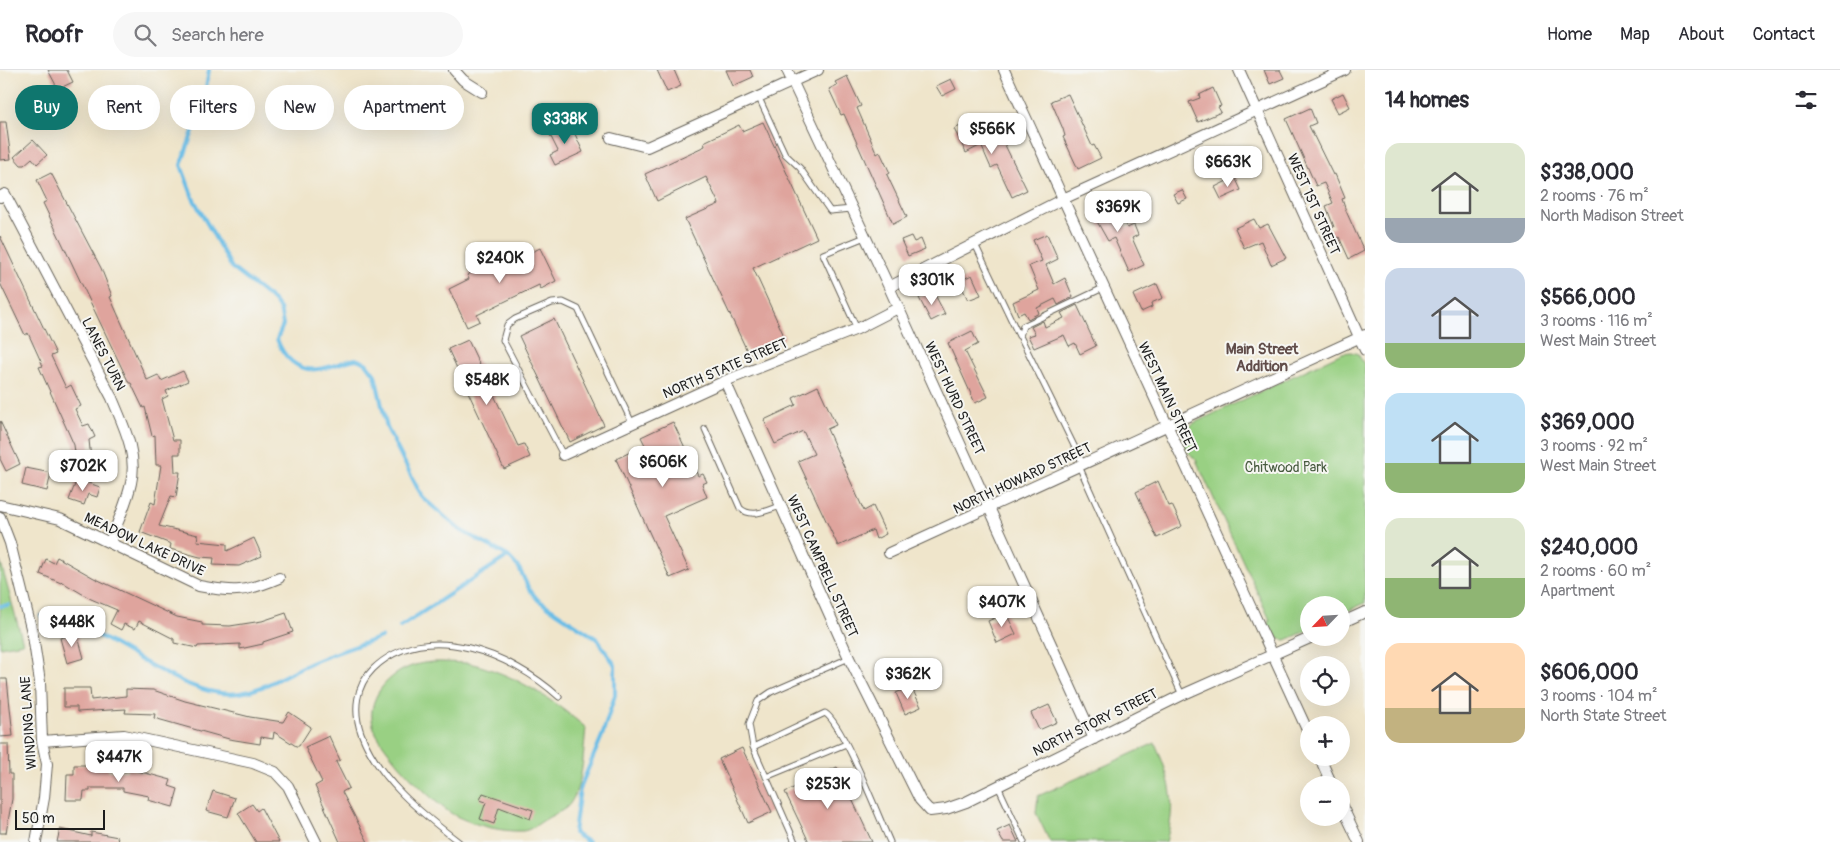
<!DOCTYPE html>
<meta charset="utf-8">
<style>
body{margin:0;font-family:Pangolin,sans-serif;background:#f7f7f7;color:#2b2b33;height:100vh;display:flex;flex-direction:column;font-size:19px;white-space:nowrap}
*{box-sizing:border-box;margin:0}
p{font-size:16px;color:#7c7c81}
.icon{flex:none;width:28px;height:28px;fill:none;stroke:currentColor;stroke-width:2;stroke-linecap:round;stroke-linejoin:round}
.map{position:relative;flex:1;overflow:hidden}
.sheet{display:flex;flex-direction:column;background:#fff;width:475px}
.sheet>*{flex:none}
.hud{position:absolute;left:15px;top:15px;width:475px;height:45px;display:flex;gap:10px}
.needle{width:32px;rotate:245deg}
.fabs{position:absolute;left:1300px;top:526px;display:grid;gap:10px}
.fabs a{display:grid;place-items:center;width:50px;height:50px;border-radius:50%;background:#fff;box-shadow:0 5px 20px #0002;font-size:25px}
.scale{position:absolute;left:15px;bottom:12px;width:90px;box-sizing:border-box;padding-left:5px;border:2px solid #1c1c1c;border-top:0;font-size:14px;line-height:18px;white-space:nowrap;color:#1c1c1c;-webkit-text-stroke:4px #f6f6f2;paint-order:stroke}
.price{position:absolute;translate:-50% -42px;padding:0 11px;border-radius:10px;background:#fff;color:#222;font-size:16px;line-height:32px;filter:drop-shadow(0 1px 2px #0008)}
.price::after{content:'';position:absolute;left:50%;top:30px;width:15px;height:11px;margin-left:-8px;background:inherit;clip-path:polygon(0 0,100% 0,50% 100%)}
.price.active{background:#0f766e;color:#fff}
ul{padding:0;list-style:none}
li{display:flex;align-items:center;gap:15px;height:125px;padding:0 20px}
li span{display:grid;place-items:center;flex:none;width:140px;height:100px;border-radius:15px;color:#555}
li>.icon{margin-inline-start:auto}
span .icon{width:60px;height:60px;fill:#fffc;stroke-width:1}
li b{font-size:21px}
h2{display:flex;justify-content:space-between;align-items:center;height:60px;padding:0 20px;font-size:21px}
.pill{padding:0 18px;border-radius:22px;background:#fff;box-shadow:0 5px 20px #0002;font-size:18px;line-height:45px}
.pill.active{background:#0f766e;color:#fff}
header{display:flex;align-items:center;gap:30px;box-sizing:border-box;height:70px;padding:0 25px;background:#fff;border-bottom:1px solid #e1e1e2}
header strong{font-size:24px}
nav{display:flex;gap:28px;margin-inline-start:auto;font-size:18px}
.search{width:350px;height:45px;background:#f7f7f7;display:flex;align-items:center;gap:12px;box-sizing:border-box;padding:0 18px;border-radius:28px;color:#7c7c81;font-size:19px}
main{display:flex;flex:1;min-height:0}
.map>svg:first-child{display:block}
.green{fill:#99d083;stroke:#5a7650}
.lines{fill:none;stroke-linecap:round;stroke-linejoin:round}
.stream{stroke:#6bbde6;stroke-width:4}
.building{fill:#dfa49d}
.service-casing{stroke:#666259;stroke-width:7}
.minor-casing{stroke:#666259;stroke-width:12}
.service{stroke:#fff;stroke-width:5}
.minor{stroke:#fff;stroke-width:10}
.labels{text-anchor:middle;stroke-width:4;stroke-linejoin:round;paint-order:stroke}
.street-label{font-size:14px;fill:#1c1c1c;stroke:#f6f6f2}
.park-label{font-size:14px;fill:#485b40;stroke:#f6f6f2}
.neighbourhood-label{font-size:15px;font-weight:bold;fill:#604c49;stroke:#f6f6f2}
</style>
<header>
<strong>Roofr</strong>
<div class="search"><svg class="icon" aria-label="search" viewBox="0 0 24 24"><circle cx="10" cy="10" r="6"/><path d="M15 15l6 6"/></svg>Search here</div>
<nav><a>Home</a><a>Map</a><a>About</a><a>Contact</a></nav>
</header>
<main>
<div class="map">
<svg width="1365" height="772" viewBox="0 0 1365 772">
<rect width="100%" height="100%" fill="#f6f6f2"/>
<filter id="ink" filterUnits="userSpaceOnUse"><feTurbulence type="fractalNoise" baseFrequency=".02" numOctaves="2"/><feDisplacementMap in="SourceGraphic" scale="10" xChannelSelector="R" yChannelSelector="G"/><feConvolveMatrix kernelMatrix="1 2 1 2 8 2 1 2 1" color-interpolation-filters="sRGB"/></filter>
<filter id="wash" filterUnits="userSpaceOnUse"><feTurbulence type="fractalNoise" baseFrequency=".0096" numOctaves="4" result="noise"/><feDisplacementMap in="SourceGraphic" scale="20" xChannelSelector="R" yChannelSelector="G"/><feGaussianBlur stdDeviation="1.12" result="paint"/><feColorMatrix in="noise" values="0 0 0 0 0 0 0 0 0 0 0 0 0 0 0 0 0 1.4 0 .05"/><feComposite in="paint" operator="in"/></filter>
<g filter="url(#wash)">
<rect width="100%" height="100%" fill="#efe5cb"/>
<path class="green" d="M1351 282 1358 284 1365 296V533L1341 544V535H1309V560L1286 570 1279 569 1268 556 1270 550 1196 390 1188 382 1182 368 1189 357 1194 353 1342 283Z
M0 490 23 573 0 577Z
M469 593C514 604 550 627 586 658 583 682 584 715 569 735 564 741 552 745 546 749 539 753 530 761 522 761 502 762 474 755 456 746 435 736 385 683 375 661 362 630 390 600 419 594 434 590 453 593 469 593Z
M1155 673C1171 711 1177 731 1166 772H1050L1036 743 1038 726Z"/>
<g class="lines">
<path class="stream" d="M209 0 204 30 181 95 193 128 232 198 273 230 280 239 283 255 277 269C283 287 298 302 318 299 331 298 343 291 356 289L366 293 375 305 387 358 422 427 460 460 508 486 519 498 529 519 538 530 597 569 615 595V625L602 666 580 718 574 763 588 772
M0 536 9 535
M41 546C59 552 78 556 95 564 135 584 194 630 240 623 262 620 277 609 296 600 322 586 353 578 381 567
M400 557 508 486"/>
</g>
<g id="blocks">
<path class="building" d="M48 0H67L73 12 58 19Z
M657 0H674L681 16 667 22Z
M726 0H750L753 7 733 16Z
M1264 0H1280L1284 8 1270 14Z
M847 6 861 36 857 38 877 84 880 82 890 103 887 105 907 147 893 154 844 44 841 45 829 19 837 15 835 12Z
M951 9 956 19 942 26 936 16Z
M1213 18 1221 36 1218 37 1221 42 1198 52 1189 32 1200 28 1199 25Z
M1343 23 1350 37 1338 43 1331 29Z
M1068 24 1092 76 1094 75 1101 88 1078 99 1063 67 1065 66 1063 59 1051 31Z
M1310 38 1316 53 1309 56 1333 105 1335 104 1345 128 1342 129 1346 141 1364 181 1349 189 1339 167 1330 171 1325 161 1334 157 1326 136 1333 133 1324 113 1316 116 1286 49Z
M977 48 990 74 1002 69 1027 120 1012 127 997 95 991 98 981 75 966 83 954 59 967 53 974 66 976 65 970 52Z
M0 52H6L11 89 0 90Z
M763 52 817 168 753 198 785 268 749 285 685 149 719 134 706 107 657 131 645 104 705 76 704 72 739 55 742 61Z
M571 55 583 82 555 95 550 85 558 81 550 65Z
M33 70 47 85 37 94 32 88 24 95H21L14 87Z
M51 103 101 198 112 226 110 227 147 310 158 305 161 311 183 301 188 311 166 321 168 326 162 329 173 370H180V384H174L175 402H180L176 427 171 426 159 456 198 465 197 471 227 474V481L254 468 262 486 239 496 213 495 214 488 200 487 170 479 171 474 140 462 151 432 155 434 161 395H156L155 365 152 366 145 337 143 338 131 313H129L43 133 47 131 37 110Z
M1235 107 1241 120 1221 129 1215 117Z
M1182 120 1187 129 1178 133 1173 124Z
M1113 129 1127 158 1134 155 1138 165 1132 168 1144 195 1129 202 1114 168 1108 171 1090 139Z
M1254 149 1259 158 1268 154 1286 188 1271 195 1261 171 1244 178 1235 158Z
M1047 164 1058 189 1046 195 1054 214 1065 208 1073 227 1058 235 1055 229 1037 238 1039 243 1028 249 1024 242 1018 245 1013 232 1039 220 1029 196 1042 191 1033 170Z
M0 166 56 284 51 286 66 318 71 315 81 336 75 339 83 356 89 354 95 367 89 370 91 389 98 388 101 403 78 406 74 375 39 297 43 296 28 263 25 265 0 213Z
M911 166 914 172 921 169 925 179 908 186 901 170Z
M540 178 556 211 541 219 539 215 477 245 480 251 467 257 449 219 469 209 467 205 506 186 510 193Z
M972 205 981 225 968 230 959 211Z
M1157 214 1163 228 1151 233 1152 237 1141 242 1133 225Z
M933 221 945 244 931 251 919 228Z
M1077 235 1096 276 1080 284 1075 273 1069 276 1064 265 1034 278 1028 266 1035 264 1031 257 1043 251 1045 257 1064 248 1061 243Z
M554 249 604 355 570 372 519 266Z
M972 261 978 274 965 281 988 327 975 333 948 273Z
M468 270 518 376 524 374 530 387 504 399 448 279Z
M818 316 836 355 827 359 864 441 873 436 886 464 876 469 873 460 838 476 798 391 814 384 803 361 775 374 764 350 796 335 793 328Z
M0 351 20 394 6 401 0 389Z
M673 352 698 406 703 404 707 412 702 414 707 427 664 446 689 500 670 508 616 389 645 375 641 367Z
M26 398 51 403 47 421 22 415Z
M77 409 100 417 97 427 88 424 84 435 69 430Z
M1158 411 1169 436 1172 435 1182 456 1157 468 1136 422Z
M57 487 94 508 177 547 202 552V555L230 556 262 551 286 543 293 562 263 572V574L240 579V574L198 576 197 578 174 573V569L139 551 135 559 124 554 121 560 110 554 117 540 91 529 62 512 61 513 40 504 46 489 54 493Z
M1006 543 1016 564 997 573 988 551Z
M77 563 84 588 67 593 60 568Z
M0 609H7L13 666 0 667Z
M911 616 921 637 905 644 896 623Z
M64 618H90L91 630 126 626V619L153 620 185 631 250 647 283 652 289 642 311 657 299 676H296L274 662 273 669 261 667 260 674 229 669 154 648 155 644 125 643 126 639 77 642V637H64Z
M1049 635 1057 652 1039 660 1031 643Z
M329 666 340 690 336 692 349 718 342 722 368 772H340L315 716 322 712 305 677Z
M0 674H8L9 704H12V729L6 763H0Z
M742 678 772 742 748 753 719 689Z
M74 695H108V701H127V698L171 710 169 716 178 719 173 737 148 730 149 726 123 721V718H90V721H84L83 730H66L67 704H74Z
M837 697 872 772H809L785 722Z
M213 721 235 728 228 747 206 741Z
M483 723 533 740 530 749 499 737 494 754 480 749 486 732 480 730Z
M252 734 257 741 261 738 279 772H256L238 743Z
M1010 755 1018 772H1003L997 761Z
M60 759 91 766V762L118 767 117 772H57Z"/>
</g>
</g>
<g filter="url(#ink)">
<use href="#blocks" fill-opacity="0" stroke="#666259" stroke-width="1"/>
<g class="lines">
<defs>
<path id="service" d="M759 28 785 84 800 98 830 141 852 139
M974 172 1019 266
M857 259 823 184 865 167
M705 359 740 438C752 449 767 440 781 436
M563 385 503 270 507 255 515 249 552 233 563 232 578 239 632 353
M1083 394 1020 266 1023 256 1103 218
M1079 396 1182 625
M753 677 825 643C843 654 879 748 890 772
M766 707 846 674
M998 716 1024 772
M459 772C421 743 378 709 361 663 353 640 356 616 373 599 426 548 512 584 559 627
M795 772 753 677 749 654 758 631 771 622 849 588"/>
<path id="minor" d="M454 0 463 10 482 22
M787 0 889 217 1094 669
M1004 0 1309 664
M1239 0 1365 280
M611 68 647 77 818 0
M0 127 5 124 112 328C123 355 138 383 131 413 127 433 117 453 110 472
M889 217 1063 129 1345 0
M725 311 849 588 920 730 930 741 946 739 966 732 1182 625 1310 568
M563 385 725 311 857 259 898 238
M0 435 60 449 199 516C234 523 246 522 279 508
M0 447 10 473 33 566 40 612 42 671 47 694 44 728 36 772
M889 483 1365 265
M1341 553 1365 542
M42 671 124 665 253 693 275 702 288 716 316 772
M1320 688 1332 715
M1341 734 1359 772"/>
</defs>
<use href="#service" class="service-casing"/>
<use href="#minor" class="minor-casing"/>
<use href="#service" class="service"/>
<use href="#minor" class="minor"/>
</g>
</g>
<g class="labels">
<g class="street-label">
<text transform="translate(1314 134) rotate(66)" y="5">WEST 1ST STREET</text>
<text transform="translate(104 284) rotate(63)" y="5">LANES TURN</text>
<text transform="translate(725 298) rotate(-23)" y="5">NORTH STATE STREET</text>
<text transform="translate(1168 327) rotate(65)" y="5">WEST MAIN STREET</text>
<text transform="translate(955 328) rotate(65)" y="5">WEST HURD STREET</text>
<text transform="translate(1022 408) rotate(-25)" y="5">NORTH HOWARD STREET</text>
<text transform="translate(145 474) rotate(25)" y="5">MEADOW LAKE DRIVE</text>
<text transform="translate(823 496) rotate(66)" y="5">WEST CAMPBELL STREET</text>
<text transform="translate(1095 652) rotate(-26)" y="5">NORTH STORY STREET</text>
<text transform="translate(28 653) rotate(-94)" y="5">WINDING LANE</text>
</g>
<g class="park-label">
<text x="1286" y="402">Chitwood Park</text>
</g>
<g class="neighbourhood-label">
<text x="1262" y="284">Main Street<tspan x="1262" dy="17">Addition</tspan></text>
</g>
</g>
</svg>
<div class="fabs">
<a><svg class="needle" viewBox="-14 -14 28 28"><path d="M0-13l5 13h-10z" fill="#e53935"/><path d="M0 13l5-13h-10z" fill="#7c7c81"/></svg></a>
<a><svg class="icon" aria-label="locate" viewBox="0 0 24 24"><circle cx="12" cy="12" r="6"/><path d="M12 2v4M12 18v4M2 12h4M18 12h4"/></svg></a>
<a>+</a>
<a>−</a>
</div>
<div class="scale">50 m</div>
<b class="price active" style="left:565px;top:75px">$338K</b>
<b class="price" style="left:992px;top:85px">$566K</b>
<b class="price" style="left:1228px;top:118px">$663K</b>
<b class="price" style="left:1118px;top:163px">$369K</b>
<b class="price" style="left:500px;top:214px">$240K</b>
<b class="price" style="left:932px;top:236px">$301K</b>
<b class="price" style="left:487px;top:336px">$548K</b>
<b class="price" style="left:663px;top:418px">$606K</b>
<b class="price" style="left:83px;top:422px">$702K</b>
<b class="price" style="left:1002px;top:558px">$407K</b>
<b class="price" style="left:72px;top:578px">$448K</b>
<b class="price" style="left:908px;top:630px">$362K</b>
<b class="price" style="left:119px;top:713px">$447K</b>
<b class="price" style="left:828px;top:740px">$253K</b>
<div class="hud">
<a class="pill active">Buy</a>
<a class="pill">Rent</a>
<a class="pill">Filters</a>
<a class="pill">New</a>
<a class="pill">Apartment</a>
</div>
</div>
<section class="sheet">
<h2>14 homes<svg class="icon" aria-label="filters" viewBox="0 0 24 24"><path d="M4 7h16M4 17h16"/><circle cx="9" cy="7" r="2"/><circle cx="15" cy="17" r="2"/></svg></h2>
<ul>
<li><span style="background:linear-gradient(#dfe7d0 75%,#9aa5b1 0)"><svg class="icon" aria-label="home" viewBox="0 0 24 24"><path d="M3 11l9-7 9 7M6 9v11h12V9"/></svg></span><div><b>$338,000</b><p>2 rooms · 76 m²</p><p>North Madison Street</p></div></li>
<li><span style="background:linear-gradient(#c9d6e8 75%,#8fb573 0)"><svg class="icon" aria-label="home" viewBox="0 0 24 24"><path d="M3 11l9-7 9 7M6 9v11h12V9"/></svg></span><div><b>$566,000</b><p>3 rooms · 116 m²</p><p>West Main Street</p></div></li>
<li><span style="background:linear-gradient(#bfe0f5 70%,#8fb573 0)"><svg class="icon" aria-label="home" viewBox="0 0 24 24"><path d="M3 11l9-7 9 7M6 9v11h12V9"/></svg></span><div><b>$369,000</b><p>3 rooms · 92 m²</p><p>West Main Street</p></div></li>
<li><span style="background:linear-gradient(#dfe7d0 60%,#8fb573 0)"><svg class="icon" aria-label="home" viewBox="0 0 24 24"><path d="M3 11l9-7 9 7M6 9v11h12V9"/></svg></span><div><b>$240,000</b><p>2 rooms · 60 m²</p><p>Apartment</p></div></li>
<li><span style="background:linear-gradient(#ffd9b3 65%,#c2b280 0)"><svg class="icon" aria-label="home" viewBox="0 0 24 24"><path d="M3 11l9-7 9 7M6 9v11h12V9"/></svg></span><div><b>$606,000</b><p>3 rooms · 104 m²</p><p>North State Street</p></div></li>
</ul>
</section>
</main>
